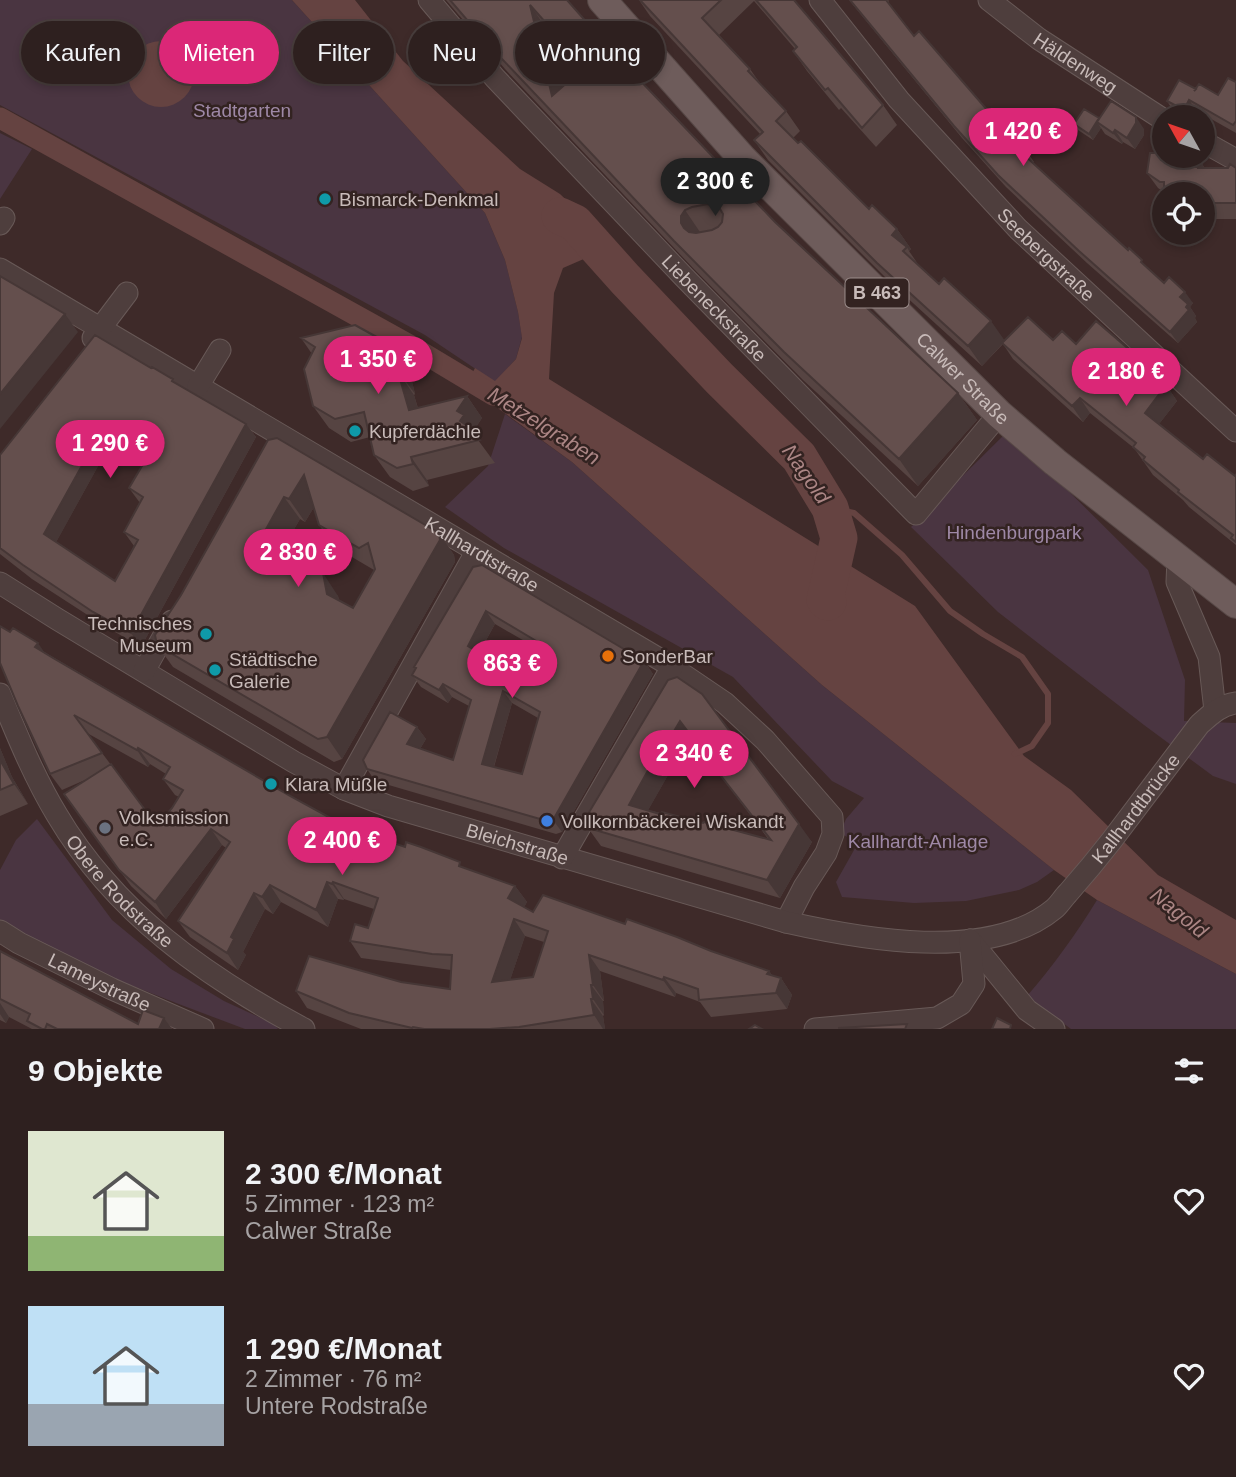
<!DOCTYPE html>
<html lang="de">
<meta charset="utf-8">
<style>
body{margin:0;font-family:Arial,sans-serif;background:#3a2d2c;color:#f1f3f6;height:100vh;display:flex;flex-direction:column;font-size:26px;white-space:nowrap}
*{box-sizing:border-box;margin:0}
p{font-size:23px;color:#a7a3a4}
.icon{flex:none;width:38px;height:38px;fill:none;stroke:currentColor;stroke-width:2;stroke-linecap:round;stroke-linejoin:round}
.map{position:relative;height:1029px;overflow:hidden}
.panel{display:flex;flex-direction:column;background:#2e201f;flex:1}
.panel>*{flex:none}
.hud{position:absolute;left:21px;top:21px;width:700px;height:63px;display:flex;gap:14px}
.needle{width:46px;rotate:310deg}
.controls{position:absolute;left:1152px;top:105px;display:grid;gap:14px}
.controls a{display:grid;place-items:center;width:63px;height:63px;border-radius:50%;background:#2e201f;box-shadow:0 4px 10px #0003,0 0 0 2px #493e3d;font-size:35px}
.price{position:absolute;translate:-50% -60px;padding:0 16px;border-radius:24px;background:#db2777;color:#fff;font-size:23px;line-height:46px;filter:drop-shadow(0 2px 4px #0008)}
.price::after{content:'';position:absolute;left:50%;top:42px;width:21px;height:16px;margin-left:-10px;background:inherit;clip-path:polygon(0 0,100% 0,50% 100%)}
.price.on{background:#222;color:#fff}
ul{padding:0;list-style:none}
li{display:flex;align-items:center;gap:21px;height:175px;padding:0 28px}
li span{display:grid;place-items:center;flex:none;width:196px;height:140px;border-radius:0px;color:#555}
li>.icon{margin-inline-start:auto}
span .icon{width:84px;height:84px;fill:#fffc;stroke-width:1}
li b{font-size:30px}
h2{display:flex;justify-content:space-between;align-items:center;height:84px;padding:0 28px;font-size:30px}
.chip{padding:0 24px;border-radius:32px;background:#2e201f;box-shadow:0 4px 10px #0003,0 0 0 2px #493e3d;font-size:24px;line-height:63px}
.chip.on{background:#db2777;color:#fff}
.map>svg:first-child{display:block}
.green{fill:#4a3541}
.water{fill:#654341}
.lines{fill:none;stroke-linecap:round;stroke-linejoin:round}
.stream{stroke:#654341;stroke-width:6}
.canal{stroke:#654341;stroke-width:21}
.river{stroke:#654341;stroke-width:37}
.minor-casing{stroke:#685957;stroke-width:23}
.major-casing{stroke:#574846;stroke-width:30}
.minor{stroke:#4e3e3d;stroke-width:21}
.major{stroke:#6e5c5b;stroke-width:28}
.wall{fill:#564442;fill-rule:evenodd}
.shaded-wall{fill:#463736}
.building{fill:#644f4d;stroke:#463736;stroke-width:2;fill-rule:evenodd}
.culture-dot{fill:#0f9aa8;stroke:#332321;stroke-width:2.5}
.food-dot{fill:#e8710a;stroke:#332321;stroke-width:2.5}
.shop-dot{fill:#3f7fe0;stroke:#332321;stroke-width:2.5}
.worship-dot{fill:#6b7280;stroke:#332321;stroke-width:2.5}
.labels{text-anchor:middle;stroke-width:5;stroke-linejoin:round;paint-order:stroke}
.shield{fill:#332321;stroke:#9b8d8b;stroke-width:2}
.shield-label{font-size:18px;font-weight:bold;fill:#c8bbb9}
.street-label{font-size:19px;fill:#c8bbb9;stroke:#332321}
.park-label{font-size:19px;fill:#9e88a6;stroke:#332321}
.poi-label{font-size:19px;fill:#c8bbb9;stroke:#332321;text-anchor:start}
.water-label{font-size:21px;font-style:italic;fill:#ac8685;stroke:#332321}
</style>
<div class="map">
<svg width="1236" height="1029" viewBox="0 0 1236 1029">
<rect width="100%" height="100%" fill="#3e2a29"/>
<path class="green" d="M0 0H292L485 213 505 260 518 312 522 337 516 359 495 382 425 335 0 105Z
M0 133 32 149 0 199Z
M505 414 572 462 822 685 1054 870 1037 882 1019 890 966 901 914 903 842 897 836 882 858 843 840 833 846 819 864 798 832 781 733 677 504 548 445 507 488 466Z
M1008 431 1148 570 1185 680 1184 721 1236 723V784L1213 776 1144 725 998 612 911 527Z
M37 819 112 920 171 969 224 1001 274 1024 278 1029H245L176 1003 54 955 0 920V870L16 840Z
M1097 900 1236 974V1029H1071L1027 996C1053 966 1076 934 1097 900Z"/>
<path class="water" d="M292 0H355L403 61 520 169 560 194 606 238 586 258 563 268 554 293 549 379 915 606 1024 756 1071 790 1158 875 1236 920V974L1097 900 1054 870 822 685 572 462 466 385 475 368 495 381 516 359 522 338 518 312 505 260 485 213Z
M128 74a33 33 0 1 1 66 0a33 33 0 1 1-66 0Z"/>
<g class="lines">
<path class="stream" d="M830 508 854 513 902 555 950 611 983 634 1022 657 1048 694V723L1032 746 1015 754"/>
<path class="canal" d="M0 118 413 347 493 395"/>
<path class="river" d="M560 216 575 223 625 279 719 378 799 457 830 508 839 538 825 600 828 602"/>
<defs>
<g id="minor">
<path id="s1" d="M429 0 495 78 684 277 916 514 999 414"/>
<path id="s2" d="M820 0 899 100 1018 229 1236 431"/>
<path id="s3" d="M989 0 1039 39 1164 120"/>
<path d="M1202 141 1236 160"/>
<path d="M0 224 4 218"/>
<path id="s4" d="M0 269 666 663 725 703 765 740 832 817 833 834 826 853 804 887 786 922"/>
<path d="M93 338 127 293"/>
<path d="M198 386 220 350"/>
<path d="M1178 559 1177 582 1209 657 1215 711"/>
<path id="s5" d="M0 583 57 619 294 762 344 789 388 806 786 922C861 939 989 963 1054 909 1059 905 1063 898 1068 893 1083 876 1098 858 1112 840 1141 802 1170 763 1199 725 1210 715 1220 705 1236 703"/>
<path d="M144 671 172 621"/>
<path id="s6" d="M0 694C17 735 34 777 57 815 115 913 205 976 304 1029"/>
<path d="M344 789 476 552"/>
<path d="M562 858 672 667"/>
<path id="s7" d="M0 931 19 943 112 989 203 1029"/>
<path d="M970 940 1027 1010 1054 1029"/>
<path d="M815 1029 937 1018 961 1004 974 984 970 940"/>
</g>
<g id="major">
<path id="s8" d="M602 0 743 159 999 414 1055 462 1236 604"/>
</g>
</defs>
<use href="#minor" class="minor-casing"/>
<use href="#major" class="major-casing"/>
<use href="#minor" class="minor"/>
<use href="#major" class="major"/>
</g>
<path class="wall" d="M446 0H567L613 52 775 222 958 393 977 420 918 486 803 380 693 268 505 69ZM549 32 582 69 562 87Z
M639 0H794L883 105 897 125 876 147 841 108 839 110 807 71 793 51 795 49 754 1 719 35 750 69 762 86 786 111 800 131 793 138 869 209 897 229 911 249 909 251 920 267 1005 341 1053 340 1076 344 1160 376 1177 401 1159 424 1203 459 1235 476 1236 474V545L1189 507 1183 500 1153 475 1134 448 1090 413 1083 422 1013 359 1003 344 982 366 891 283 768 160 754 140 760 134 650 16Z
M849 0H888L889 1 888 3 914 36 1010 135 1026 150 1034 162 1033 163 1164 283 1193 303 1190 307 1196 316 1195 318 1197 322 1178 343 1087 263 1006 187 962 138Z
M1236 82V133L1197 111 1193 117H1184L1174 112 1167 101 1196 89 1218 95Z
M1099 119 1144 129V135L1135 149 1123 142 1122 144 1105 134 1101 128 1093 140 1078 130 1074 124Z
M1164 156H1197L1203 165 1204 168H1236V219H1204L1202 217V194L1164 192 1158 188 1147 173Z
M301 338 409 369 415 394 414 395 418 408 467 396 482 418 474 430 479 437 478 440 495 463 427 480 429 486 413 491 390 477 374 455 370 437 351 442 329 428 313 406 312 354Z
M176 384 246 424 256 437 141 647 103 625 32 579 0 554V455ZM113 439 146 459 129 488 140 503 124 532 134 546 115 581 56 542Z
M268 440 439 533 454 555 455 562 342 759 334 762 173 667 157 645 181 595ZM314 507 319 525 335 547 374 570 353 608 339 600 338 596 282 550 300 519 305 522Z
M473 567 644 661 653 674 562 832 556 834 375 781 367 769 417 727 426 739 420 749 453 760 469 706 452 697 448 703 421 687 412 675 415 669 414 667ZM495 624 540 650 524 679 479 653ZM512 703 538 718 522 774 494 767Z
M10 632 290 796 347 827 515 886 527 902 524 907 533 912 625 924 769 971 772 975 781 978 792 995 787 1009 711 1017 700 1002 676 993 675 997 600 971 604 1001H603L604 1015 603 1016 605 1029H361L307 1008 296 991 401 982 450 989 451 970 361 958 350 941 368 928 374 909 344 899V900L338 899 328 927 281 902 273 914 265 909 243 952 246 955 238 970 190 937 178 921 226 848 222 845 166 919 131 886 64 794 85 780 62 790 50 774ZM87 733 148 767 150 764 166 774 163 779 175 795 179 797 172 808 157 826ZM525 936 544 942 533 977 510 980Z
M668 680 812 842 780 898 601 846 588 828ZM693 739 711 763 714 761 721 770 718 772 769 840 648 810 680 754 683 756Z
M0 748 12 777 28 804 0 816Z
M0 951 138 1024 164 1018 172 1029H32L9 1017 6 1023 0 1020Z"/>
<path class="shaded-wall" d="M530 5 549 32 571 123 552 96Z
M1189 100 1197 111 1193 117H1188L1184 110Z
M1136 117 1144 129V135L1135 149 1127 138Z
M1099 118 1097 122 1101 128 1093 140 1089 134Z
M1115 130 1123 142 1122 144 1113 133Z
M1193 156H1197L1203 165 1204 175 1193 167Z
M685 210 704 238 700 243 684 228 681 223V216Z
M897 229 911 249 909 251 907 247 892 235Z
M1185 292 1193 303 1190 307 1196 316 1195 318 1197 322 1178 343 1170 332 1180 297Z
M65 314 78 332 0 429V394Z
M991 321 1005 341 982 366 968 346Z
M393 346 409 369 415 394 399 372Z
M398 372 414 395 425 433 409 410Z
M1160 376 1177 401 1156 428 1145 413 1158 379Z
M958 393 977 420 918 486 899 459Z
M467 396 482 418 474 430 479 437 477 441 462 432 457 411Z
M1080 398 1090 413 1083 422 1072 406Z
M246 424 256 437 141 647 131 633Z
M104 426 113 439 53 548 44 534Z
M411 457 427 480 429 486 413 464Z
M304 475 320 497 305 522 289 499Z
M284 497 300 519 276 560 261 538Z
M439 533 454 555 455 562 342 759 327 737Z
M323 573 338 596 343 616 327 594Z
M486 611 495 624 476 658 468 646Z
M38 643 49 659 35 647Z
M644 661 653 674 562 832 553 820Z
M443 684 452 697 448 703 439 690Z
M503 691 512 703 491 776 482 764Z
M680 721 693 739 683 756 670 738Z
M417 727 426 739 415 757 407 744Z
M667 736 680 754 641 823 629 805Z
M0 748 12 777 28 804 14 784 0 760Z
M138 748 150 764 148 767 137 750Z
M799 824 812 842 780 898 767 880Z
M211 829 222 845 166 919 155 902Z
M327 882 338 899 328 927 316 910Z
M333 882 344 899V900L332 884Z
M270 885 281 902 273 914 262 897Z
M515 886 527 902 520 915 508 898Z
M254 893 265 909 243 952 246 955 238 970 227 953 231 937Z
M514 919 525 936 504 998 492 982Z
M589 955 600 971 604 1001 593 985Z
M769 971 779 985 781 978 792 995 787 1009 776 993 767 974Z
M664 977 676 993 675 997 663 980Z
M591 985 603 1001 604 1015 593 999Z
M591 999 603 1016 605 1029H603L594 1015Z
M0 1003 9 1017 6 1023 0 1014Z
M164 1018 172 1029H159Z"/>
<path class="building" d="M450 0H567L613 52 775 222 958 393 899 459 784 352 674 241 486 42ZM530 5 585 67 552 96ZM708 204 715 205 720 209 723 214 722 222 718 227 712 230 696 233 689 232 684 228 681 223V216L685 210 692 207Z
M640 0H721L702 18 750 69 748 71 786 111 776 121 798 143 801 141 869 209 872 205 897 229 892 235 907 247 903 251 939 284 944 278 991 321 968 346 877 263 754 140 763 132Z
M756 0H794L883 105 862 128 828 88 825 90 793 51 797 47Z
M850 0H886L914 36 919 31 995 119 1010 135 1011 134 1026 150 1022 153 1128 250 1129 248 1142 260 1141 262 1164 283 1169 277 1185 292 1180 297 1188 304 1186 307 1189 310 1170 332 1079 251 998 175 954 126Z
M1228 78 1236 82V121L1233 125 1189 100 1184 110 1167 101 1179 80 1196 89 1194 91 1199 84 1218 95Z
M1111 101 1136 117V123L1127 138 1115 130 1113 133 1097 122Z
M1084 109 1099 118 1089 134 1074 124Z
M1164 150V156H1193V167H1198V168H1228L1230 164 1236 168V203H1202V194H1164V199V182H1160L1147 173 1150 153H1154L1155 151Z
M0 276 65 314 0 394Z
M1028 317 1053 340 1062 331 1076 344 1096 321 1160 376 1158 379 1166 385 1145 413 1203 459 1207 454 1235 476 1236 474V542L1231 538 1233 535 1178 492 1179 490 1143 460 1145 457 1133 447 1136 443 1080 398 1072 406 1002 343Z
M355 325 393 346 399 372H398L409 410 467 396 457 411 464 415 460 421 466 425 462 432 479 440 411 457 413 464 397 468 374 455 364 412 335 419 313 406 304 369 315 347 301 338Z
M95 335 151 368 152 367 171 378 173 379 172 381 246 424 131 633 93 612 23 565 0 548V455ZM104 426 149 454 129 488 143 497 124 532 138 540 115 581 44 534Z
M277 438 439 533 440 540 327 737 318 739 157 645 155 635 181 595 268 440ZM304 475 319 525 359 548 368 543 375 569 353 608 327 594 323 573 261 538 284 497 289 499Z
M482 565 644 661 553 820 547 821 367 769 363 760 390 712 417 727 407 744 453 760 471 700 443 684 439 690 412 675 416 668 414 667 473 567ZM486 611 543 645 524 679 468 646ZM503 691 540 712 522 774 482 764Z
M0 626 10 632 13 628 38 643 35 647 53 658 290 796 347 827 405 847 406 842 421 847 460 862 459 866 515 886 508 898 533 912 543 895 625 924 627 919 677 937 711 951 769 971 767 974 781 978 776 993 699 1000 698 989 664 977 663 980 589 955 593 985H591L593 999H591L594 1015 519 1027 490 1029H424L413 1027 412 1028 349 1013 296 991 309 956 401 982 450 989 452 955 432 954 350 941 355 924 368 928 378 898 333 882 332 884 327 882 316 910 270 885 262 897 254 893 231 937 234 939 227 953 178 921 230 842 211 829 155 902 119 870 64 794 111 764 157 826 172 808 183 790 163 779 170 767 138 748 137 750 74 715 102 753 50 774 18 706 0 663ZM514 919 548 931 533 977 492 982Z
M677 677 702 694 799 824 767 880 588 828 585 819 668 680ZM680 721 698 745 701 743 721 769 718 772 771 840 704 822 703 823 662 812 660 814 629 805 667 736 670 738Z
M0 760 14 784 0 790Z
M0 951 138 1024 143 1010 164 1018 159 1029H57L47 1024 45 1029H42L27 1021 30 1014 0 999Z
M997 1018 1011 1025 1010 1029H992Z
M907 1024 905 1029H839V1028Z
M755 1025 762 1029H749Z"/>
<g class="culture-dot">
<circle cx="325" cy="199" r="7"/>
<circle cx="355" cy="431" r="7"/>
<circle cx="206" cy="634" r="7"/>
<circle cx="215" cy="670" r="7"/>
<circle cx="271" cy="784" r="7"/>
</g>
<circle class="food-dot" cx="608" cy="656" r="7"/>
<circle class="shop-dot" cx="547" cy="821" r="7"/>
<circle class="worship-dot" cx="105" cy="828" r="7"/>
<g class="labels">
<rect class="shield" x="845.5" y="278.5" width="63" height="29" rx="5"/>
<g class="shield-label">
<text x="877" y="299">B 463</text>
</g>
<g class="street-label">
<text dy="7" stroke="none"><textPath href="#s3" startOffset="107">Häldenweg</textPath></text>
<text dy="7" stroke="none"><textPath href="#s2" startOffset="341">Seebergstraße</textPath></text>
<text dy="7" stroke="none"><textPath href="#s1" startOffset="420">Liebeneckstraße</textPath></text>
<text dy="7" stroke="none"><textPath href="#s8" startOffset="523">Calwer Straße</textPath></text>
<text dy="7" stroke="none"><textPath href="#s4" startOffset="560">Kallhardtstraße</textPath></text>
<text dy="7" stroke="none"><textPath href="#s5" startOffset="1269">Kallhardtbrücke</textPath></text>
<text dy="7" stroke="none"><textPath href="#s5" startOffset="583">Bleichstraße</textPath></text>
<text dy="7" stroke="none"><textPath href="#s6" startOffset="233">Obere Rodstraße</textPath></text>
<text dy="7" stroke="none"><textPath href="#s7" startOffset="112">Lameystraße</textPath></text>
</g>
<g class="park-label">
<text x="242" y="117">Stadtgarten</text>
<text x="1014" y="539">Hindenburgpark</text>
<text x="918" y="848">Kallhardt-Anlage</text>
</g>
<g class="poi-label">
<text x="339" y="206">Bismarck-Denkmal</text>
<text x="369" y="438">Kupferdächle</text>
<text x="192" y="630" text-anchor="end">Technisches<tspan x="192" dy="22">Museum</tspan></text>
<text x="622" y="663">SonderBar</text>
<text x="229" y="666">Städtische<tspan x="229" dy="22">Galerie</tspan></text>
<text x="285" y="791">Klara Müßle</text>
<text x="119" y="824">Volksmission<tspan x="119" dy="22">e.C.</tspan></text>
<text x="561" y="828">Vollkornbäckerei Wiskandt</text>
</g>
<g class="water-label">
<text transform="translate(544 426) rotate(32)" y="7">Metzelgraben</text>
<text transform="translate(806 474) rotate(55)" y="7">Nagold</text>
<text transform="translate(1179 913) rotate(39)" y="7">Nagold</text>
</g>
</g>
</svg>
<div class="controls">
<a><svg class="needle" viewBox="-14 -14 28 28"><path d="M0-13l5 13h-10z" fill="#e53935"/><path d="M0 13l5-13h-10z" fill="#a7a3a4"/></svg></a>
<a><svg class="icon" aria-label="locate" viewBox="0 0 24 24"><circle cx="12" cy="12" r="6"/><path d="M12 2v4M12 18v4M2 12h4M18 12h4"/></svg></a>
</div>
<b class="price" style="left:1023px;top:168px">1 420 €</b>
<b class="price on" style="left:715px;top:218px">2 300 €</b>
<b class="price" style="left:378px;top:396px">1 350 €</b>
<b class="price" style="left:1126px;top:408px">2 180 €</b>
<b class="price" style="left:110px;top:480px">1 290 €</b>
<b class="price" style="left:298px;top:589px">2 830 €</b>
<b class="price" style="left:512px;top:700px">863 €</b>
<b class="price" style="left:694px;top:790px">2 340 €</b>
<b class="price" style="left:342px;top:877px">2 400 €</b>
<div class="hud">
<a class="chip">Kaufen</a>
<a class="chip on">Mieten</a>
<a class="chip">Filter</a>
<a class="chip">Neu</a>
<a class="chip">Wohnung</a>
</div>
</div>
<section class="panel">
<h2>9 Objekte<svg class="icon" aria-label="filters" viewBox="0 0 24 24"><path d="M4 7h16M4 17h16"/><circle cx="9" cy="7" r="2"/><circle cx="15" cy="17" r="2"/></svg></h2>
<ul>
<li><span style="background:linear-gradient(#dfe7d0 75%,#8fb573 0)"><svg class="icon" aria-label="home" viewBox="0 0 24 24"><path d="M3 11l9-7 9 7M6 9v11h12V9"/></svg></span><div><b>2 300 €/Monat</b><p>5 Zimmer · 123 m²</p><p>Calwer Straße</p></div><svg class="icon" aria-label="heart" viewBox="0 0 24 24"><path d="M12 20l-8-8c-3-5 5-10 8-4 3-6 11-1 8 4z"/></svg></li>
<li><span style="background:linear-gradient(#bfe0f5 70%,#9aa5b1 0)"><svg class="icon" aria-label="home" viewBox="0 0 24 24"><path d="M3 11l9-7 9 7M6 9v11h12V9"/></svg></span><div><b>1 290 €/Monat</b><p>2 Zimmer · 76 m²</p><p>Untere Rodstraße</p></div><svg class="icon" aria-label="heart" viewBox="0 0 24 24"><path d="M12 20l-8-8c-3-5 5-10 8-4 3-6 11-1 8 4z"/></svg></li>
</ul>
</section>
